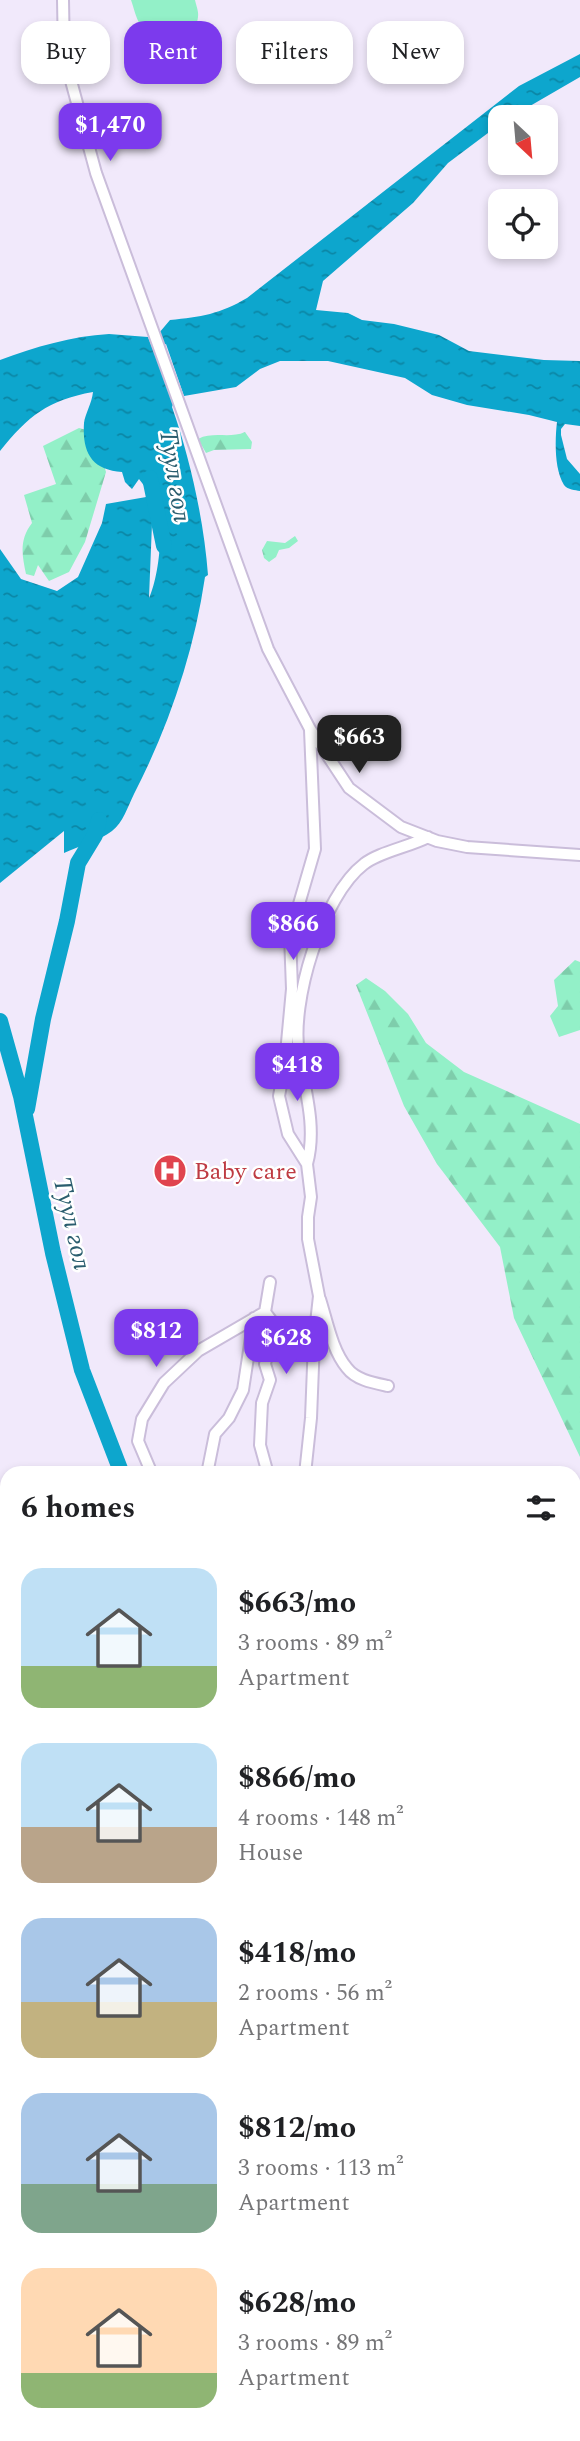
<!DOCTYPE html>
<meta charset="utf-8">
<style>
body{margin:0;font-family:Spectral,serif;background:#f6f6f6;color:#202124;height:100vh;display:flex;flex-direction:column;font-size:26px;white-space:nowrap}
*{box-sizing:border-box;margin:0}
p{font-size:23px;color:#757577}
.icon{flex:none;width:38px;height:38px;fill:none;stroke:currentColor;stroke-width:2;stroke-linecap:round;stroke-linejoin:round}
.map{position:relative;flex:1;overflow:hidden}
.side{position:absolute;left:0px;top:1466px;width:581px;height:975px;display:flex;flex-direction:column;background:#fff;border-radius:21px 21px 0 0;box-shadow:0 4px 10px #0003}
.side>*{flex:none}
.banner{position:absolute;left:21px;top:21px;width:539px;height:63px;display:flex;gap:14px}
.needle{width:46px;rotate:154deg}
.fabs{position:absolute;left:488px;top:105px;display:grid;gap:14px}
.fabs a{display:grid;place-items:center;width:70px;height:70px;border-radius:14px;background:#fff;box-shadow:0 4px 10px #0003;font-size:35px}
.price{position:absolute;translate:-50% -60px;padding:0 16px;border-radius:14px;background:#7c3aed;color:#fff;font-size:23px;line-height:46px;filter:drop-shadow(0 2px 4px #0008)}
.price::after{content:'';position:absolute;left:50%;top:42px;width:21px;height:16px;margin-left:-10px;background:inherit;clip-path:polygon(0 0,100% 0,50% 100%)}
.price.on{background:#222;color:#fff}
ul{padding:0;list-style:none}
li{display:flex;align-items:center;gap:21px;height:175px;padding:0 21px}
li span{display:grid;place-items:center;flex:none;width:196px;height:140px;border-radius:21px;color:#555}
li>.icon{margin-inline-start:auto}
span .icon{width:84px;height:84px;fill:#fffc;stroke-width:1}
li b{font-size:30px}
h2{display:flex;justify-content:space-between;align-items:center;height:84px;padding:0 21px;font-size:30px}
.pill{padding:0 24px;border-radius:21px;background:#fff;box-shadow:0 4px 10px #0003;font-size:24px;line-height:63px}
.pill.on{background:#7c3aed;color:#fff}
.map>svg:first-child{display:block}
.grass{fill:#93f0c8}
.forest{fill:url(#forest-firs)}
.water{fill:url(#water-ripples);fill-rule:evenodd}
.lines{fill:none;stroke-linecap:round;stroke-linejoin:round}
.river{stroke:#0da6cd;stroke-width:16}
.minor-casing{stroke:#cabdda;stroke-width:14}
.minor{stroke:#fff;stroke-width:10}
.labels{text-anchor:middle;stroke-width:5;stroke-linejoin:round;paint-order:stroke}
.health-label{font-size:24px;fill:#be3a42;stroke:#fff;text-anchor:start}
.water-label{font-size:26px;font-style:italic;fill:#2a5d6e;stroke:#fff}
</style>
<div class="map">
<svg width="580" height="2441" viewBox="0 0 580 2441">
<defs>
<pattern id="forest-firs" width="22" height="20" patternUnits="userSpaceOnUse" patternTransform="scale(1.75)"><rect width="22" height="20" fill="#93f0c8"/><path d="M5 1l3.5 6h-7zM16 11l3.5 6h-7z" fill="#7ecdab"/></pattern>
<pattern id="water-ripples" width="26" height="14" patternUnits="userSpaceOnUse" patternTransform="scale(1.75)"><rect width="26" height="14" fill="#0da6cd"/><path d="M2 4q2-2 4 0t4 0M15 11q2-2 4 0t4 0" fill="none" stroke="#0b86a5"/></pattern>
</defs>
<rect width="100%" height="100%" fill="#f1e9fb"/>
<path class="grass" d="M131 0H195C196 5 199 12 198 17 195 46 156 46 141 26 136 19 134 8 131 0Z"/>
<path class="forest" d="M79 428 94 432 106 472 85 542 69 572 49 581 38 565 34 576 26 574C22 555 19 540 32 523L24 495 56 484 43 446Z
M245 432 252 442 251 449 214 450 206 453 198 439C213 431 230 439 245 432Z
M295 536 298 541 289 548 279 550 276 557 269 562 264 558 262 550 267 541 285 543Z
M575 960 580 962V1030L559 1037 550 1016 558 1006 554 980Z
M366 978 385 991 408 1014 426 1043 464 1072 580 1124V1457L514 1318 500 1247 437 1164 404 1106 356 985Z"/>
<path class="water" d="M580 54V77L511 117H500V124L448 163 413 203 323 281 316 310 348 313 362 320 394 324 439 335 469 351 544 360 580 361V426L565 424 561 429V435L567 459 580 474V491C575 490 568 490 564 485 554 469 555 439 557 422L529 415 467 405 432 395 405 378 328 361H280L260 369 236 387 184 396 166 344 161 346 159 333 170 320C201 317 220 314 247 298L519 86Z
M109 334 148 337 174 402 172 407C190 458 204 521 208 575L205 577C194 652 169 726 134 794 128 806 123 823 112 831 99 841 79 846 64 853V831L0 883V549L21 579 57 591 78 577 102 523 106 504 152 496 139 479 132 489 125 482 122 472C92 470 82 453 84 423 85 414 92 403 93 392 48 400 28 416 0 451V360C35 347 72 336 109 334ZM153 499C166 520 159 576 149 598Z"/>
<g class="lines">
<path class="river" d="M150 478 164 546
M0 1021 21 1096 53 1253 82 1370 122 1474
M27 1109 43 1019 67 921 78 863 95 835 99 820
M0 1523 7 1546
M0 1888 7 1886
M0 2177 7 2183
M0 2341 7 2339
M59 2441 63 2434"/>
<defs>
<path id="minor" d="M63 0 64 55 96 173 268 649 310 729 349 788 401 827 437 841 467 847 580 855
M307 1164C317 1128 305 1090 299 1054 290 1003 322 896 364 864 379 852 409 847 428 837
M320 1299C327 1321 332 1350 347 1368 356 1380 374 1383 388 1386
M152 1474 138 1441 142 1419 164 1383 198 1351 265 1312
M207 1474 215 1434 229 1418 243 1390 254 1318
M268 1474 260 1445 262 1403 270 1380 265 1364 274 1324 265 1312 270 1282
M305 1474 311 1418 314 1341 319 1296 308 1239V1217L311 1197 307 1164 288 1134 279 1096 285 1064 292 989 290 935 315 849 310 730
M574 2142 580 2144
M574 2188 580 2175
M186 2441 190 2434"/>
</defs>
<use href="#minor" class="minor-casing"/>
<use href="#minor" class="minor"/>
</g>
<defs>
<symbol id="hospital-disc" viewBox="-11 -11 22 22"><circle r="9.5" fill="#e0444e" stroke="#fff"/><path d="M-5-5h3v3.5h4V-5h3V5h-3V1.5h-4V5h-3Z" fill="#fff"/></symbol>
</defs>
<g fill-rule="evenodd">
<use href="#hospital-disc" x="151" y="1152" width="38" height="38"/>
</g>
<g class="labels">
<g class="health-label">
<text x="194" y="1179">Baby care</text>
</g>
<g class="water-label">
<text transform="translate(176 475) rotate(81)" y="9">Туул гол</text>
<text transform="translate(73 1223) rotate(77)" y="9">Туул гол</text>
</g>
</g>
</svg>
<div class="fabs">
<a><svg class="needle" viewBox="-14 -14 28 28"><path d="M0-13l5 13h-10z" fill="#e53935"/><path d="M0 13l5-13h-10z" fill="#757577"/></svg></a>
<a><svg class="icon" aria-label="locate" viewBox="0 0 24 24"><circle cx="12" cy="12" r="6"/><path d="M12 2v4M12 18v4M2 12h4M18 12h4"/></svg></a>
</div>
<b class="price" style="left:110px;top:163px">$1,470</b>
<b class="price on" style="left:359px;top:775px">$663</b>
<b class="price" style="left:293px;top:962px">$866</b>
<b class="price" style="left:297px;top:1103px">$418</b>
<b class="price" style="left:156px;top:1369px">$812</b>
<b class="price" style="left:286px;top:1376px">$628</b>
<div class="banner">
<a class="pill">Buy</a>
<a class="pill on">Rent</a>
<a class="pill">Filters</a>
<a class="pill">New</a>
</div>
<section class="side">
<h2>6 homes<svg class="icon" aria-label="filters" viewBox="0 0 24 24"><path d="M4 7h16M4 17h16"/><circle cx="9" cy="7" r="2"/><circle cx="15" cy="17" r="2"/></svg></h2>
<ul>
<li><span style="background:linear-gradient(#bfe0f5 70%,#8fb573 0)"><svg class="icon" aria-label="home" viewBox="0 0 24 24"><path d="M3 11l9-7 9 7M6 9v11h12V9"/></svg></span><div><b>$663/mo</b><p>3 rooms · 89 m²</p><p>Apartment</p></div></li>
<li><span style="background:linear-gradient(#bfe0f5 60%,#b9a48a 0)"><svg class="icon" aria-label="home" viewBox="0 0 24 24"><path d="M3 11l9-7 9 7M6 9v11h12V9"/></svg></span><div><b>$866/mo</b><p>4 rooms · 148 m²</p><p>House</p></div></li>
<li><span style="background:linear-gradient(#a9c7e8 60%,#c2b280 0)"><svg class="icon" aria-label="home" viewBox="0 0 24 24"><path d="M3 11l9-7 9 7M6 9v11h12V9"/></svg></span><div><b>$418/mo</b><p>2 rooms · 56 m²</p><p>Apartment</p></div></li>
<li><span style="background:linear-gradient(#a9c7e8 65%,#7fa58c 0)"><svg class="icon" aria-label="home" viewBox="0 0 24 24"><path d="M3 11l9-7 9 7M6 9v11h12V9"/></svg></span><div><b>$812/mo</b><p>3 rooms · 113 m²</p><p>Apartment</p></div></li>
<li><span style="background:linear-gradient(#ffd9b3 75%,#8fb573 0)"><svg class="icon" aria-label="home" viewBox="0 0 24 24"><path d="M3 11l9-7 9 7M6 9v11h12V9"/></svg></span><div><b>$628/mo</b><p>3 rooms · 89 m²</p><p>Apartment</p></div></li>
</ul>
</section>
</div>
